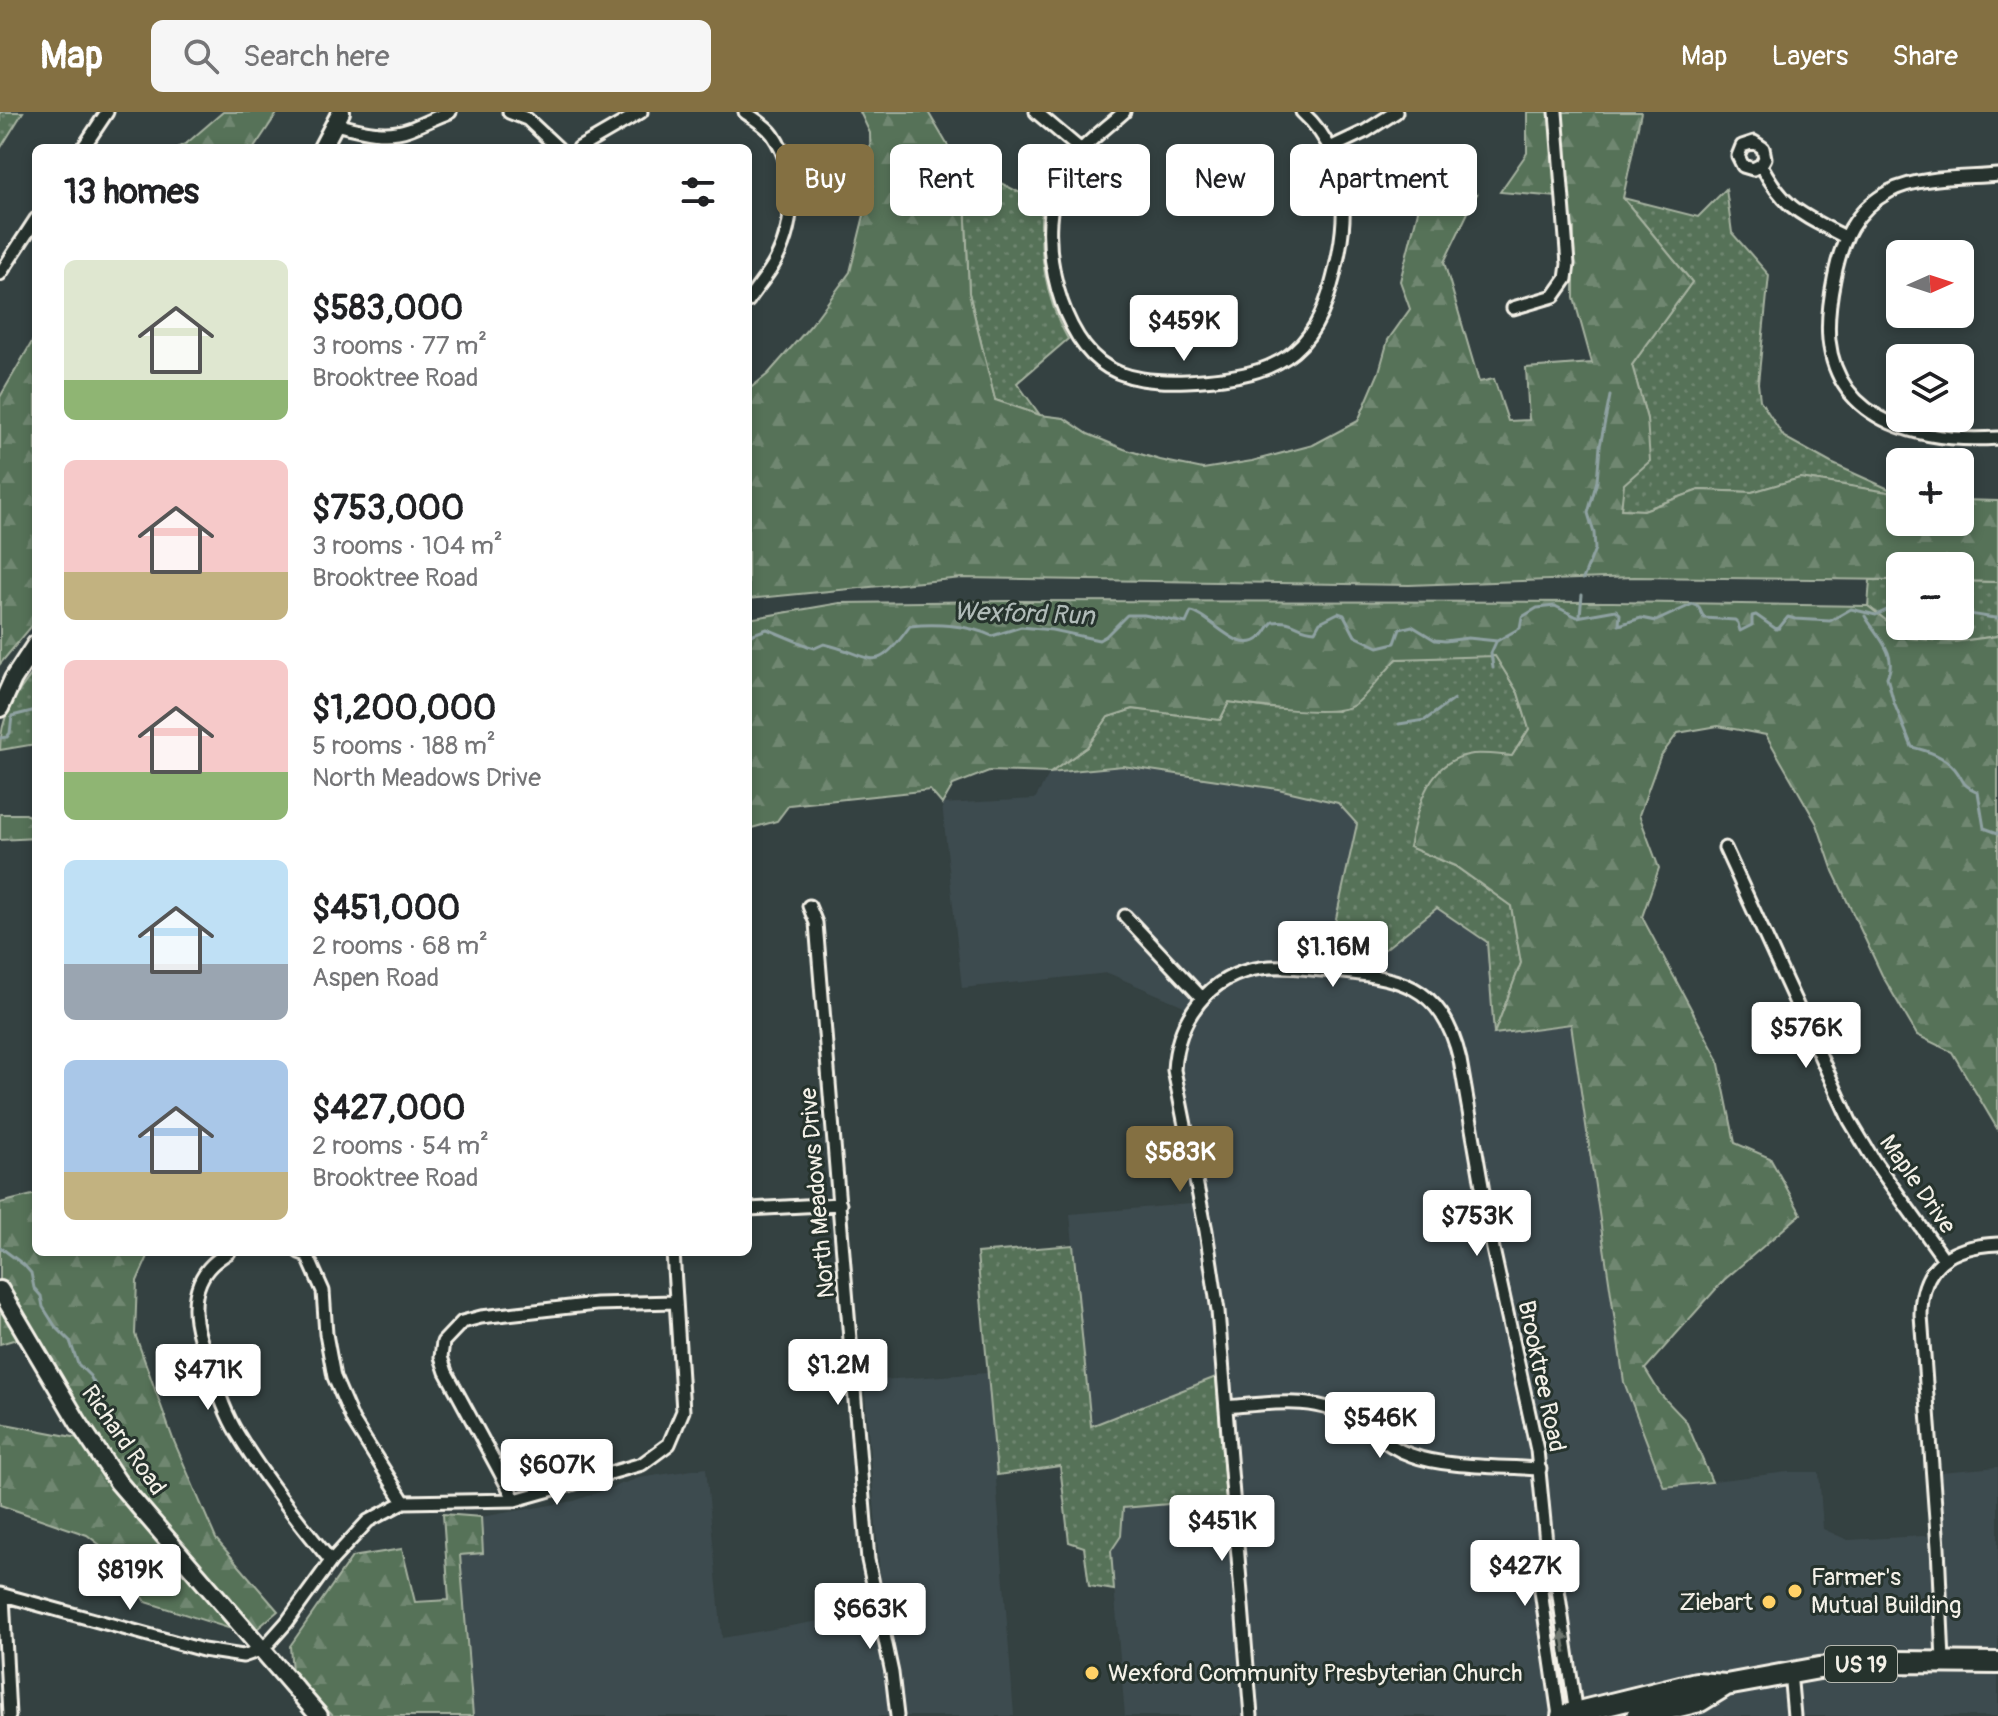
<!DOCTYPE html>
<meta charset="utf-8">
<style>
body{margin:0;font-family:Pangolin,sans-serif;background:#f6f6f6;color:#202124;height:100vh;display:flex;flex-direction:column;font-size:30px;white-space:nowrap}
*{box-sizing:border-box;margin:0}
p{font-size:26px;color:#757577}
.icon{flex:none;width:44px;height:44px;fill:none;stroke:currentColor;stroke-width:2;stroke-linecap:round;stroke-linejoin:round}
.map{position:relative;flex:1;overflow:hidden}
.side{position:absolute;left:32px;top:32px;width:720px;height:1112px;display:flex;flex-direction:column;background:#fff;border-radius:12px;box-shadow:0 4px 12px #0003}
.side>*{flex:none}
.top-card{position:absolute;left:776px;top:32px;width:760px;height:72px;display:flex;gap:16px}
.needle{width:52px;rotate:87deg}
.tools{position:absolute;left:1886px;top:128px;display:grid;gap:16px}
.tools a{display:grid;place-items:center;width:88px;height:88px;border-radius:12px;background:#fff;box-shadow:0 4px 12px #0003;font-size:40px}
.price{position:absolute;translate:-50% -68px;padding:0 18px;border-radius:8px;background:#fff;color:#222;font-size:26px;line-height:52px;filter:drop-shadow(0 2px 4px #0008)}
.price::after{content:'';position:absolute;left:50%;top:48px;width:24px;height:18px;margin-left:-12px;background:inherit;clip-path:polygon(0 0,100% 0,50% 100%)}
.price.on{background:#847042;color:#fff}
ul{padding:0;list-style:none}
li{display:flex;align-items:center;gap:24px;height:200px;padding:0 32px}
li span{display:grid;place-items:center;flex:none;width:224px;height:160px;border-radius:12px;color:#555}
li>.icon{margin-inline-start:auto}
span .icon{width:96px;height:96px;fill:#fffc;stroke-width:1}
li b{font-size:34px}
h2{display:flex;justify-content:space-between;align-items:center;height:96px;padding:0 32px;font-size:34px}
.pill{padding:0 28px;border-radius:12px;background:#fff;box-shadow:0 4px 12px #0003;font-size:28px;line-height:72px}
.pill.on{background:#847042;color:#fff}
header{display:flex;align-items:center;gap:48px;box-sizing:border-box;height:112px;padding:0 40px;background:#847042;color:#fff}
header strong{font-size:38px}
nav{display:flex;gap:44px;margin-inline-start:auto;font-size:28px}
.search{width:560px;height:72px;background:#f6f6f6;display:flex;align-items:center;gap:20px;box-sizing:border-box;padding:0 28px;border-radius:12px;color:#757577;font-size:30px}
.map>svg:first-child{display:block}
.built{fill:#3e4b4f}
.grass{fill:url(#grass-dots);stroke:#a6b2a0;stroke-width:2}
.forest{fill:url(#forest-firs);stroke:#a6b2a0;stroke-width:2}
.lines{fill:none;stroke-linecap:round;stroke-linejoin:round}
.stream{stroke:#8fa2a2;stroke-width:3}
.street-casing{stroke:#f4f1e8;stroke-width:17}
.secondary-casing{stroke:#f4f1e8;stroke-width:22}
.highway-casing{stroke:#f4f1e8;stroke-width:26}
.street{stroke:#26332d;stroke-width:11}
.secondary{stroke:#26332d;stroke-width:16}
.highway{stroke:#26332d;stroke-width:20}
.oneway{fill:#6e766e}
.poi-dot{fill:#ffd166;stroke:#26332d;stroke-width:3}
.labels{text-anchor:middle;stroke-width:6;stroke-linejoin:round;paint-order:stroke}
.shield{fill:#26332d;stroke:#b6b8b0;stroke-width:2}
.shield-label{font-size:22px;font-weight:bold;fill:#f4f1e8}
.street-label{font-size:24px;fill:#f4f1e8;stroke:#26332d}
.poi-label{font-size:24px;fill:#f4f1e8;stroke:#26332d;text-anchor:start}
.water-label{font-size:26px;font-style:italic;fill:#b1bcb9;stroke:#26332d}
</style>
<header>
<strong>Map</strong>
<div class="search"><svg class="icon" aria-label="search" viewBox="0 0 24 24"><circle cx="10" cy="10" r="6"/><path d="M15 15l6 6"/></svg>Search here</div>
<nav><a>Map</a><a>Layers</a><a>Share</a></nav>
</header>
<div class="map">
<svg width="1998" height="1604" viewBox="0 0 1998 1604">
<defs>
<pattern id="grass-dots" width="8" height="8" patternUnits="userSpaceOnUse" patternTransform="scale(2)"><rect width="8" height="8" fill="#577259"/><path d="M2 2h.1M6 6h.1" fill="none" stroke="#708771" stroke-width="1.8" stroke-linecap="round"/></pattern>
<pattern id="forest-firs" width="22" height="20" patternUnits="userSpaceOnUse" patternTransform="scale(2)"><rect width="22" height="20" fill="#577259"/><path d="M5 1l3.5 6h-7zM16 11l3.5 6h-7z" fill="#708771"/></pattern>
</defs>
<rect width="100%" height="100%" fill="#344141"/>
<filter id="ink" filterUnits="userSpaceOnUse"><feTurbulence type="fractalNoise" baseFrequency=".0125" numOctaves="2"/><feDisplacementMap in="SourceGraphic" scale="16" xChannelSelector="R" yChannelSelector="G"/><feConvolveMatrix kernelMatrix="1 2 1 2 8 2 1 2 1" color-interpolation-filters="sRGB"/></filter>
<g filter="url(#ink)">
<path class="built" d="M1123 654 1278 677 1338 691 1357 712 1366 852 1437 796 1487 830 1494 922 1571 911 1624 1270 1664 1375 1788 1360H1819L1823 1417 1848 1428 1943 1423 1940 1360 1998 1355V1604H1125L1111 1439 1121 1424 1123 1396 1226 1387 1216 1266 1091 1315 1070 1102 1191 1092 1168 958 1184 894 1108 861 962 876 942 692 1035 687 1050 661Z
M988 1261 1014 1604H473L460 1442 483 1441 481 1405 574 1389 639 1366 706 1356 722 1526 883 1498 864 1269Z"/>
<path class="grass" d="M0 0H23L0 37Z
M964 61 987 64 1042 92C1038 136 1045 188 1068 227L1017 271 1040 303 995 288 969 181Z
M1726 77 1732 121 1769 163 1758 271 1760 288 1784 325 1831 351 1900 382 1800 366 1752 380 1699 378 1644 398 1621 397 1623 372 1647 307 1632 253 1692 170 1623 86 1698 105Z
M1870 468H1900V514H1960V469L1998 470V524L1953 530 1908 526 1868 494Z
M1495 543 1518 581 1529 617 1512 644 1473 642 1409 735 1455 754 1511 794 1521 851 1494 922 1487 830 1437 796 1366 852 1327 847 1357 712 1338 691 1278 677 1123 654 1050 661 1087 635 1108 605 1133 597 1220 608 1229 590 1268 596 1338 599 1397 547Z
M36 557V632L0 638C0 605 15 582 36 557Z
M1073 1133 1091 1314 1216 1265 1226 1387 1123 1396 1121 1424 1111 1439 1114 1478 1089 1474 1084 1435 1069 1430 1060 1354 997 1363 977 1141Z"/>
<path class="forest" d="M223 0H278L254 36H177L187 31Z
M860 0H928L964 61 969 181 995 288 1040 303 1064 306 1088 322 1124 337 1160 348 1203 357 1252 349 1313 333 1358 309 1379 260 1388 228 1410 197 1400 169 1421 87 1477 82 1444 150 1479 270 1494 267 1508 309 1529 308 1526 256 1592 251 1574 186V116L1558 85 1500 80 1527 41V0H1641L1623 86 1692 170 1632 253 1647 307 1650 349 1624 372 1621 397 1644 398 1699 378 1752 380 1800 366 1900 382V410H1960V388L1998 389V470L1960 469V454H1900V468L1634 465 1409 473 962 466 748 487V278L768 262 811 213 850 160 871 75 870 21Z
M36 223V509L0 552V285Z
M1007 489 1613 490 1868 494 1908 526 1953 530 1998 524V1018L1952 940 1917 923 1882 863 1833 759 1817 712 1766 623 1718 614 1678 621 1660 645 1639 703 1659 756 1642 805 1718 947 1735 1031 1770 1046 1801 1102 1724 1168 1645 1257 1661 1283 1686 1309 1712 1370 1664 1375 1624 1270 1571 912 1494 922 1521 851 1511 794 1455 754 1409 735C1418 696 1426 648 1473 642 1486 641 1500 643 1512 644L1529 617 1518 581 1495 544 1397 547C1385 559 1365 586 1354 593 1335 606 1253 594 1229 590L1220 608 1133 597 1108 605 1087 635 1050 661 989 659 953 673 942 692 930 678 789 693 777 709 748 717V507L840 491Z
M0 702H26L36 710V726L0 728Z
M36 1082V1140H150L137 1169 135 1222 173 1327 216 1427 278 1499 250 1523 146 1490 122 1450 87 1423 0 1393V1311L89 1328 27 1224 0 1232V1091Z
M443 1402 481 1405 483 1441 460 1443 473 1604H333L292 1560 290 1534 352 1445 402 1437 415 1490 449 1488Z"/>
<g class="lines">
<path class="stream" d="M1583 467 1595 437 1594 421 1588 401 1597 369 1600 334 1610 284
M1960 501C1971 501 1987 506 1998 506
M1580 503 1582 483
M1865 504C1876 523 1899 543 1887 565L1894 591 1912 635C1928 639 1944 644 1955 657 1966 671 1959 671 1978 680L1984 716 1998 721
M748 524 767 517 808 534 815 536 824 532C874 543 873 566 910 514 935 511 969 513 992 524L1021 515 1052 518 1099 528 1106 524 1127 503H1144L1186 511 1191 500C1210 502 1239 546 1261 525 1266 521 1268 514 1273 510 1294 507 1297 518 1315 519L1320 510 1338 501 1344 503 1355 524 1378 535 1395 531 1400 517 1412 514 1435 528 1445 529 1468 526 1497 529 1520 516 1522 505 1537 496 1555 494 1577 505 1616 498 1620 502 1619 513 1641 506 1656 509 1693 492 1698 494 1704 506 1735 508 1738 511 1740 519 1752 513V504L1756 503 1776 517 1779 516 1788 505 1795 507 1830 509 1851 497 1876 503 1891 496 1900 497
M1493 556 1491 541 1496 530
M1399 612 1425 608 1454 587
M0 626 7 625 10 621 12 604 36 598
M0 1135 24 1153 31 1161 34 1176 41 1184 43 1195 55 1214 70 1229 78 1252 90 1264 95 1273 97 1289 120 1319"/>
<defs>
<path id="street" d="M509 0 527 7 558 36
M745 0C754 7 767 14 773 23 798 60 795 110 776 148 769 162 757 175 748 189
M1036 0 1081 38
M1124 0C1102 20 1075 38 1061 65 1035 115 1056 216 1100 250 1124 269 1158 270 1187 269 1288 264 1320 239 1339 140 1349 88 1343 37 1302 0
M335 12C359 18 385 26 409 17 423 12 436 5 450 0
M83 36 107 0
M579 36 641 0
M1330 36 1366 19 1396 0
M1761 53 1753 57 1743 54 1738 44 1742 34 1754 30 1763 36 1765 46 1761 53C1785 98 1801 102 1845 125
M1998 63C1966 66 1919 64 1890 79 1854 98 1841 129 1834 167 1830 187 1827 207 1829 228 1838 313 1927 331 1998 326
M0 162 36 107
M1513 196 1554 184 1566 167 1568 152 1556 0
M1725 736 1850 1009 1874 1049 1944 1147
M809 794 816 811 868 1448 892 1561 897 1604
M1125 804 1202 886
M748 1097 840 1092
M229 1140C216 1148 206 1156 200 1170 189 1196 198 1223 207 1247 216 1272 223 1298 237 1321 264 1366 297 1408 331 1449
M299 1140 307 1143 323 1179 326 1222 334 1265 353 1309 404 1390
M1226 1295C1273 1291 1317 1283 1358 1310 1376 1322 1390 1336 1411 1343 1445 1356 1502 1354 1540 1357
M515 1388 446 1260 441 1245 443 1230 462 1210 481 1205 596 1192 675 1190
M1549 1461 1541 1479 1559 1604
M0 1482 203 1538 243 1544 263 1537 287 1510 331 1449 368 1409 404 1390 515 1388 642 1352 669 1332 683 1299 673 1140
M3 1483 9 1604
M1943 1549 1938 1435 1921 1203C1921 1152 1951 1134 1998 1132
M1790 1560 1794 1604
M1251 1604 1218 1199 1206 1119 1174 958C1177 908 1208 863 1261 856 1281 853 1302 856 1322 858 1394 865 1441 867 1460 948L1493 1137 1537 1338 1549 1461 1558 1477 1576 1603"/>
<path id="secondary" d="M322 36 341 0
M0 596 13 567 36 532
M0 1178 78 1310 118 1370 319 1604"/>
<path id="highway" d="M1562 1604 1696 1571 1726 1573 1819 1556 1897 1550 1998 1551
M1637 1604 1700 1589 1726 1573"/>
</defs>
<use href="#street" class="street-casing"/>
<use href="#secondary" class="secondary-casing"/>
<use href="#highway" class="highway-casing"/>
<use href="#street" class="street"/>
<use href="#secondary" class="secondary"/>
<use href="#highway" class="highway"/>
</g>
<defs><path id="oneway-solid" d="M-6-.8H1V-3.2L6.5 0L1 3.2V.8H-6Z" transform="scale(2)"/></defs>
<use class="oneway" href="#oneway-solid" transform="translate(1564 1530) rotate(-99)"/>
</g>
<g class="poi-dot">
<circle cx="1795" cy="1479" r="8"/>
<circle cx="1769" cy="1490" r="8"/>
<circle cx="1092" cy="1561" r="8"/>
</g>
<g class="labels">
<rect class="shield" x="1825" y="1534" width="72" height="36" rx="6"/>
<g class="shield-label">
<text x="1861" y="1560">US 19</text>
</g>
<g class="street-label">
<text transform="translate(1918 1072) rotate(55)" y="8">Maple Drive</text>
<text transform="translate(817 1081) rotate(-95)" y="8">North Meadows Drive</text>
<text transform="translate(1542 1264) rotate(78)" y="8">Brooktree Road</text>
<text transform="translate(124 1328) rotate(55)" y="8">Richard Road</text>
</g>
<g class="poi-label">
<text x="1811" y="1473">Farmer's<tspan x="1811" dy="28">Mutual Building</tspan></text>
<text x="1753" y="1498" text-anchor="end">Ziebart</text>
<text x="1108" y="1569">Wexford Community Presbyterian Church</text>
</g>
<g class="water-label">
<text transform="translate(1024 501) rotate(2)" y="9">Wexford Run</text>
</g>
</g>
</svg>
<div class="tools">
<a><svg class="needle" viewBox="-14 -14 28 28"><path d="M0-13l5 13h-10z" fill="#e53935"/><path d="M0 13l5-13h-10z" fill="#757577"/></svg></a>
<a><svg class="icon" aria-label="layers" viewBox="0 0 24 24"><path d="M12 4l9 5-9 5-9-5zM3 14l9 5 9-5"/></svg></a>
<a>+</a>
<a>−</a>
</div>
<b class="price" style="left:1184px;top:251px">$459K</b>
<b class="price" style="left:1333px;top:877px">$1.16M</b>
<b class="price" style="left:1806px;top:958px">$576K</b>
<b class="price on" style="left:1180px;top:1082px">$583K</b>
<b class="price" style="left:1477px;top:1146px">$753K</b>
<b class="price" style="left:838px;top:1295px">$1.2M</b>
<b class="price" style="left:208px;top:1300px">$471K</b>
<b class="price" style="left:1380px;top:1348px">$546K</b>
<b class="price" style="left:557px;top:1395px">$607K</b>
<b class="price" style="left:1222px;top:1451px">$451K</b>
<b class="price" style="left:1525px;top:1496px">$427K</b>
<b class="price" style="left:130px;top:1500px">$819K</b>
<b class="price" style="left:870px;top:1539px">$663K</b>
<div class="top-card">
<a class="pill on">Buy</a>
<a class="pill">Rent</a>
<a class="pill">Filters</a>
<a class="pill">New</a>
<a class="pill">Apartment</a>
</div>
<section class="side">
<h2>13 homes<svg class="icon" aria-label="filters" viewBox="0 0 24 24"><path d="M4 7h16M4 17h16"/><circle cx="9" cy="7" r="2"/><circle cx="15" cy="17" r="2"/></svg></h2>
<ul>
<li><span style="background:linear-gradient(#dfe7d0 75%,#8fb573 0)"><svg class="icon" aria-label="home" viewBox="0 0 24 24"><path d="M3 11l9-7 9 7M6 9v11h12V9"/></svg></span><div><b>$583,000</b><p>3 rooms · 77 m²</p><p>Brooktree Road</p></div></li>
<li><span style="background:linear-gradient(#f6c9c9 70%,#c2b280 0)"><svg class="icon" aria-label="home" viewBox="0 0 24 24"><path d="M3 11l9-7 9 7M6 9v11h12V9"/></svg></span><div><b>$753,000</b><p>3 rooms · 104 m²</p><p>Brooktree Road</p></div></li>
<li><span style="background:linear-gradient(#f6c9c9 70%,#8fb573 0)"><svg class="icon" aria-label="home" viewBox="0 0 24 24"><path d="M3 11l9-7 9 7M6 9v11h12V9"/></svg></span><div><b>$1,200,000</b><p>5 rooms · 188 m²</p><p>North Meadows Drive</p></div></li>
<li><span style="background:linear-gradient(#bfe0f5 65%,#9aa5b1 0)"><svg class="icon" aria-label="home" viewBox="0 0 24 24"><path d="M3 11l9-7 9 7M6 9v11h12V9"/></svg></span><div><b>$451,000</b><p>2 rooms · 68 m²</p><p>Aspen Road</p></div></li>
<li><span style="background:linear-gradient(#a9c7e8 70%,#c2b280 0)"><svg class="icon" aria-label="home" viewBox="0 0 24 24"><path d="M3 11l9-7 9 7M6 9v11h12V9"/></svg></span><div><b>$427,000</b><p>2 rooms · 54 m²</p><p>Brooktree Road</p></div></li>
</ul>
</section>
</div>
